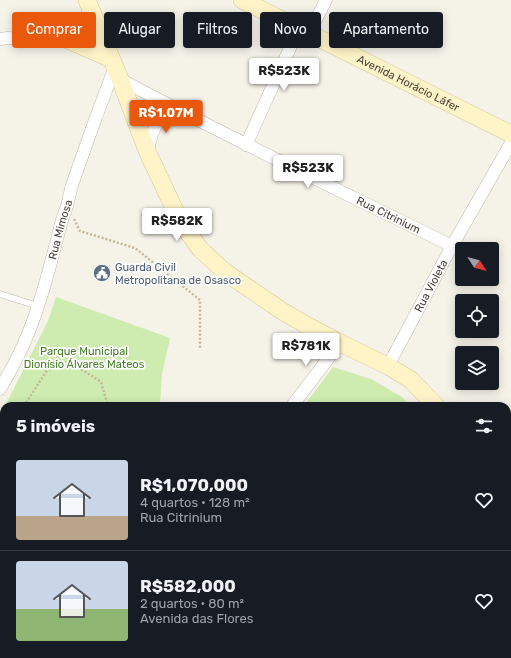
<!DOCTYPE html>
<html lang="pt">
<meta charset="utf-8">
<style>
body{margin:0;font-family:Rubik,sans-serif;background:#242831;color:#f1f3f6;height:100vh;display:flex;flex-direction:column;font-size:15px;white-space:nowrap}
*{box-sizing:border-box;margin:0}
p{font-size:13px;color:#9ea1a6}
.icon{flex:none;width:22px;height:22px;fill:none;stroke:currentColor;stroke-width:2;stroke-linecap:round;stroke-linejoin:round}
.map{position:relative;flex:1;overflow:hidden}
.side{position:absolute;left:0px;top:402px;width:511px;height:256px;display:flex;flex-direction:column;background:#171b24;border-radius:12px 12px 0 0;box-shadow:0 2px 10px #0003}
.side>*{flex:none}
.hud{position:absolute;left:12px;top:12px;width:487px;height:36px;display:flex;gap:8px}
.needle{width:26px;rotate:126deg}
.tools{position:absolute;left:455px;top:242px;display:grid;gap:8px}
.tools a{display:grid;place-items:center;width:44px;height:44px;border-radius:4px;background:#171b24;box-shadow:0 2px 10px #0003;font-size:20px}
.price{position:absolute;translate:-50% -34px;padding:0 9px;border-radius:4px;background:#fff;color:#222;font-size:13px;line-height:26px;filter:drop-shadow(0 1px 2px #0008)}
.price::after{content:'';position:absolute;left:50%;top:24px;width:12px;height:9px;margin-left:-6px;background:inherit;clip-path:polygon(0 0,100% 0,50% 100%)}
.price.current{background:#ea580c;color:#fff}
ul{padding:0;list-style:none}
li{display:flex;align-items:center;gap:12px;height:100px;padding:0 16px}
li+li{border-top:1px solid #363941}
li span{display:grid;place-items:center;flex:none;width:112px;height:80px;border-radius:4px;color:#555}
li>.icon{margin-inline-start:auto}
span .icon{width:48px;height:48px;fill:#fffc;stroke-width:1}
li b{font-size:17px}
h2{display:flex;justify-content:space-between;align-items:center;height:48px;padding:0 16px;font-size:17px}
.pill{padding:0 14px;border-radius:4px;background:#171b24;box-shadow:0 2px 10px #0003;font-size:14px;line-height:36px}
.pill.current{background:#ea580c;color:#fff}
.map>svg:first-child{display:block}
.green{fill:#ceecaf}
.lines{fill:none;stroke-linecap:round;stroke-linejoin:round}
.lane-casing{stroke:#c1baaa;stroke-width:7}
.street-casing{stroke:#c1baaa;stroke-width:13}
.secondary-casing{stroke:#d8c895;stroke-width:18}
.path{stroke:#c4b79a;stroke-width:2.5;stroke-dasharray:2 2;stroke-linecap:butt}
.lane{stroke:#fff;stroke-width:6}
.street{stroke:#fff;stroke-width:12}
.secondary{stroke:#fff4c8;stroke-width:17}
.labels{text-anchor:middle;stroke-width:3.5;stroke-linejoin:round;paint-order:stroke}
.street-label{font-size:11px;fill:#494236;stroke:#fff}
.service-label{font-size:11px;fill:#4e5e75;stroke:#fff;text-anchor:start}
.park-label{font-size:11px;fill:#447f25;stroke:#fff}
</style>
<div class="map">
<svg width="511" height="658" viewBox="0 0 511 658">
<rect width="100%" height="100%" fill="#f5f2e8"/>
<path class="green" d="M56 297 170 338 162 374 160 404 162 406H5L48 321Z
M333 367 371 379 402 397 411 406H304Z
M4 408V583L0 585V415Z
M229 654H425L424 658H234Z"/>
<g class="lines">
<defs>
<path id="lane" d="M0 294 38 306"/>
<g id="street">
<path d="M309 33 326 0"/>
<path d="M0 39 8 38 52 40H68L98 29"/>
<path d="M69 39 79 26 90 10"/>
<path id="s1" d="M120 79C229 138 341 191 452 246"/>
<path d="M246 145 299 28"/>
<path d="M148 153C149 144 152 130 158 123 163 117 169 113 175 109"/>
<path id="s2" d="M388 366 452 246 511 143"/>
<path id="s3" d="M0 389C10 372 20 354 28 334 43 297 52 258 62 220L67 206 72 185 96 117 115 67"/>
<path d="M292 406 340 343"/>
<path d="M507 453 511 446"/>
<path d="M507 636 511 638"/>
<path d="M206 654 212 658"/>
</g>
<g id="secondary">
<path d="M87 0 120 79 148 153 179 219 200 249 225 272 282 311 308 326 340 343 388 366 411 380 436 406"/>
<path id="s4" d="M242 0 511 134"/>
<path d="M68 40 111 59"/>
<path d="M439 658 440 654"/>
</g>
</defs>
<use href="#lane" class="lane-casing"/>
<use href="#street" class="street-casing"/>
<use href="#secondary" class="secondary-casing"/>
<path class="path" d="M74 219 80 231 135 248 200 300V348
M24 406 46 372 54 365 65 363 75 365 101 382 108 406
M0 464 4 453
M0 541 4 539"/>
<use href="#lane" class="lane"/>
<use href="#street" class="street"/>
<use href="#secondary" class="secondary"/>
</g>
<defs>
<symbol id="civic-disc" viewBox="-11 -11 22 22"><circle r="9.5" fill="#5c6f8a" stroke="#fff"/><path d="M-.6-6.5H3V-4.5H.6V-3L4-1V1h2V6H-6V1h2V-1L-.6-3ZM-1.2 2.5V6h2.4V2.5Z" fill="#fff"/></symbol>
</defs>
<g fill-rule="evenodd">
<use href="#civic-disc" x="92" y="263" width="20" height="20"/>
</g>
<g class="labels">
<g class="street-label">
<text dy="4" stroke="none"><textPath href="#s4" startOffset="186">Avenida Horácio Láfer</textPath></text>
<text dy="4" stroke="none"><textPath href="#s1" startOffset="301">Rua Citrinium</textPath></text>
<text dy="4" stroke="none"><textPath href="#s3" startOffset="171">Rua Mimosa</textPath></text>
<text dy="4" stroke="none"><textPath href="#s2" startOffset="91">Rua Violeta</textPath></text>
</g>
<g class="service-label">
<text x="115" y="271">Guarda Civil<tspan x="115" dy="13">Metropolitana de Osasco</tspan></text>
</g>
<g class="park-label">
<text x="84" y="355">Parque Municipal<tspan x="84" dy="13">Dionísio Álvares Mateos</tspan></text>
</g>
</g>
</svg>
<div class="tools">
<a><svg class="needle" viewBox="-14 -14 28 28"><path d="M0-13l5 13h-10z" fill="#e53935"/><path d="M0 13l5-13h-10z" fill="#9ea1a6"/></svg></a>
<a><svg class="icon" aria-label="locate" viewBox="0 0 24 24"><circle cx="12" cy="12" r="6"/><path d="M12 2v4M12 18v4M2 12h4M18 12h4"/></svg></a>
<a><svg class="icon" aria-label="layers" viewBox="0 0 24 24"><path d="M12 4l9 5-9 5-9-5zM3 14l9 5 9-5"/></svg></a>
</div>
<b class="price" style="left:284px;top:92px">R$523K</b>
<b class="price current" style="left:166px;top:134px">R$1.07M</b>
<b class="price" style="left:308px;top:189px">R$523K</b>
<b class="price" style="left:177px;top:242px">R$582K</b>
<b class="price" style="left:306px;top:367px">R$781K</b>
<div class="hud">
<a class="pill current">Comprar</a>
<a class="pill">Alugar</a>
<a class="pill">Filtros</a>
<a class="pill">Novo</a>
<a class="pill">Apartamento</a>
</div>
<section class="side">
<h2>5 imóveis<svg class="icon" aria-label="filters" viewBox="0 0 24 24"><path d="M4 7h16M4 17h16"/><circle cx="9" cy="7" r="2"/><circle cx="15" cy="17" r="2"/></svg></h2>
<ul>
<li><span style="background:linear-gradient(#c9d6e8 70%,#b9a48a 0)"><svg class="icon" aria-label="home" viewBox="0 0 24 24"><path d="M3 11l9-7 9 7M6 9v11h12V9"/></svg></span><div><b>R$1,070,000</b><p>4 quartos · 128 m²</p><p>Rua Citrinium</p></div><svg class="icon" aria-label="heart" viewBox="0 0 24 24"><path d="M12 20l-8-8c-3-5 5-10 8-4 3-6 11-1 8 4z"/></svg></li>
<li><span style="background:linear-gradient(#c9d6e8 60%,#8fb573 0)"><svg class="icon" aria-label="home" viewBox="0 0 24 24"><path d="M3 11l9-7 9 7M6 9v11h12V9"/></svg></span><div><b>R$582,000</b><p>2 quartos · 80 m²</p><p>Avenida das Flores</p></div><svg class="icon" aria-label="heart" viewBox="0 0 24 24"><path d="M12 20l-8-8c-3-5 5-10 8-4 3-6 11-1 8 4z"/></svg></li>
</ul>
</section>
</div>
